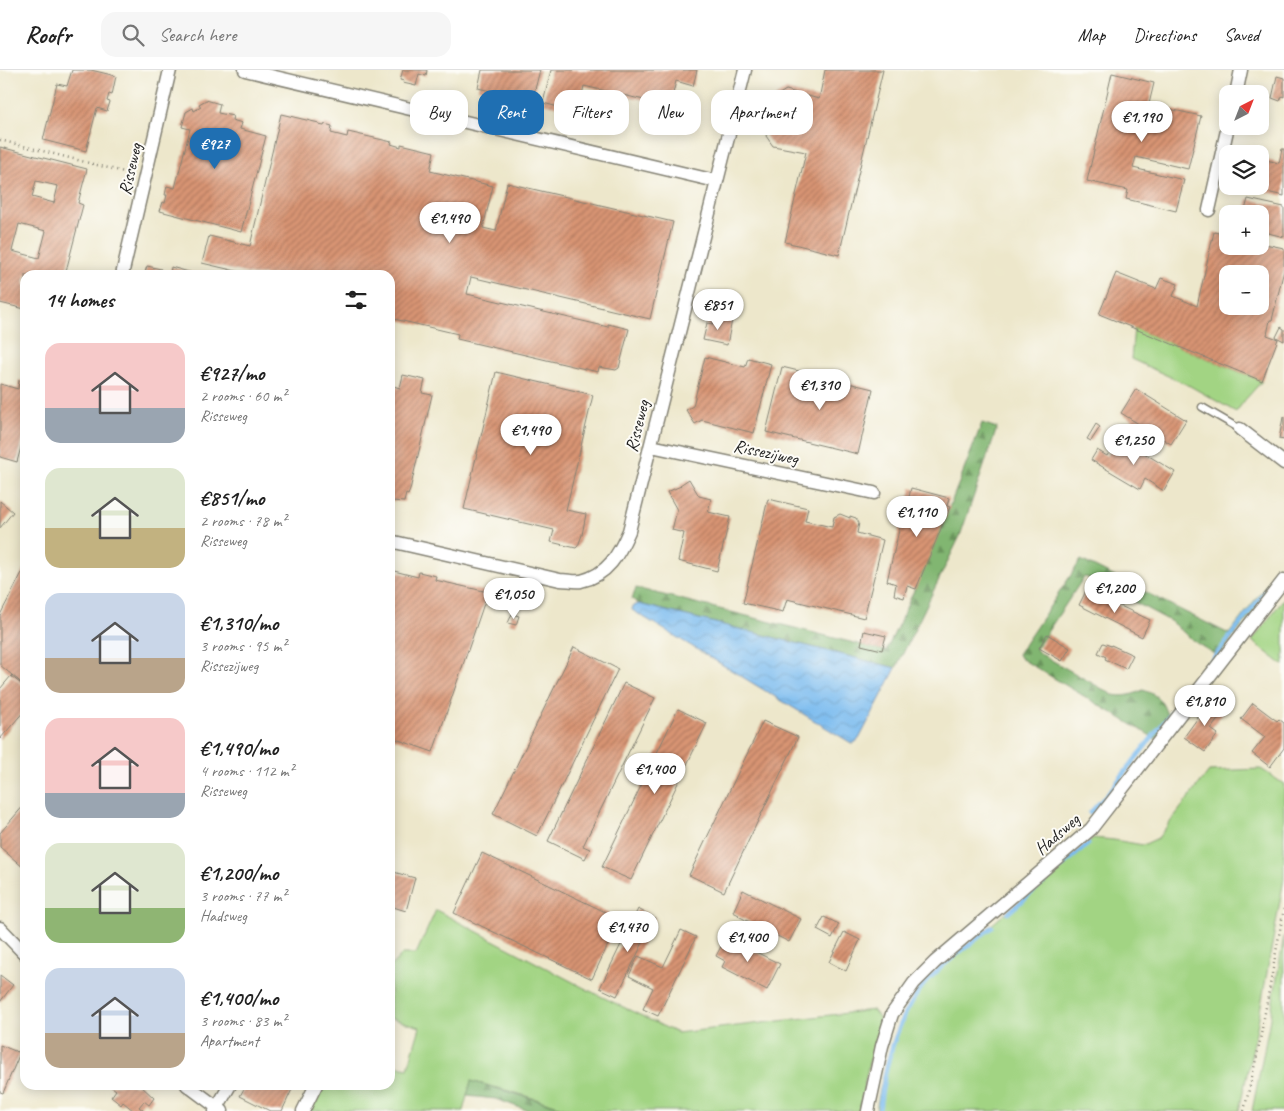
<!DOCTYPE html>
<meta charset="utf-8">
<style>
body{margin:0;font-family:Caveat,sans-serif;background:#f6f6f6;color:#222;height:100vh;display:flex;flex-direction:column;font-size:19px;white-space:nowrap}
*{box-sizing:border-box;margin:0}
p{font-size:16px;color:#767676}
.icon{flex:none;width:28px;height:28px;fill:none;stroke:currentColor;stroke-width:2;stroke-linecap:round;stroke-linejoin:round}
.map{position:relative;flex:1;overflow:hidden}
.details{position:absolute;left:20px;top:200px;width:375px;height:820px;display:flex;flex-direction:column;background:#fff;border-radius:15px;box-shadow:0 2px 12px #0003}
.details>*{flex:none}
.guide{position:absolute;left:410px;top:20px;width:475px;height:45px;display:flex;gap:10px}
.needle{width:32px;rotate:42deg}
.tools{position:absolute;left:1219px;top:15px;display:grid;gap:10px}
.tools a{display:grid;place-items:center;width:50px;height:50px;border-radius:10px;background:#fff;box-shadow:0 2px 12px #0003;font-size:25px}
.price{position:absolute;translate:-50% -42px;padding:0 11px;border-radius:18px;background:#fff;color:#222;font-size:16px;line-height:32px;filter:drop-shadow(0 1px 2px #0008)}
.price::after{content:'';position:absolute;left:50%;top:30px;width:15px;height:11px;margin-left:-8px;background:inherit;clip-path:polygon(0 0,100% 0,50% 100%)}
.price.current{background:#1f6fb2;color:#fff}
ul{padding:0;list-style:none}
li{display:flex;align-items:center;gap:15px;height:125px;padding:0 25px}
li span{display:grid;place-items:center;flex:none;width:140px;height:100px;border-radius:15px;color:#555}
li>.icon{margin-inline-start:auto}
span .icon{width:60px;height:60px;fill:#fffc;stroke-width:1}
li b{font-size:21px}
h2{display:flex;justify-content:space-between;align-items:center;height:60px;padding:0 25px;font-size:21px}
.pill{padding:0 18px;border-radius:15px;background:#fff;box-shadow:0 2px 12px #0003;font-size:18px;line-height:45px}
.pill.current{background:#1f6fb2;color:#fff}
header{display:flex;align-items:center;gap:30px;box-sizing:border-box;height:70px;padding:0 25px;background:#fff;border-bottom:1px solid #e0e0e0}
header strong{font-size:24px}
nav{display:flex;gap:28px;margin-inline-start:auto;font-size:18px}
.search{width:350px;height:45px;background:#f6f6f6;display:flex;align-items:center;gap:12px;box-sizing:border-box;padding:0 18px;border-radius:15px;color:#767676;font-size:19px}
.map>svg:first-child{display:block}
.grass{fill:#a2d483;stroke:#5f7850}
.forest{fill:url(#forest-firs);stroke:#4e6946}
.water{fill:url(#water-waves);stroke:#4b6c86}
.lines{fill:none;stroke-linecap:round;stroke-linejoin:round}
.stream{stroke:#7abbef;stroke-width:4.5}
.building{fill:url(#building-hatch);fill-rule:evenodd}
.service-casing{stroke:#848274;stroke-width:9}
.minor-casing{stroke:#848274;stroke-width:15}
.path{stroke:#848274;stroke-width:2.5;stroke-dasharray:1 4;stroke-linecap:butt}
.service{stroke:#fff;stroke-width:6}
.minor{stroke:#fff;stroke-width:12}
.labels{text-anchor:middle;stroke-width:4;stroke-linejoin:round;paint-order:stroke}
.street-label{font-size:18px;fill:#1c1c1c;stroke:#fdfcf7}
</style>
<header>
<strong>Roofr</strong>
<div class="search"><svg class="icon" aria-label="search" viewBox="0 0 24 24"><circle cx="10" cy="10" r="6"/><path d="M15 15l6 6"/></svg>Search here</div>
<nav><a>Map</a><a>Directions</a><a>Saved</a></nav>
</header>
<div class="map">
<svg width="1284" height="1041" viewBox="0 0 1284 1041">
<defs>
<pattern id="forest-firs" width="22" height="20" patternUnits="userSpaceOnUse" patternTransform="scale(1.25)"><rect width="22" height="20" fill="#81b671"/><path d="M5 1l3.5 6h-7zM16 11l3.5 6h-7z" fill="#69935c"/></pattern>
<pattern id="water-waves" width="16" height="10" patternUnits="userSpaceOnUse" patternTransform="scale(1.25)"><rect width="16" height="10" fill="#7abbef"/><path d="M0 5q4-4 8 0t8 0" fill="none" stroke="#69a0cc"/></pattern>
<pattern id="building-hatch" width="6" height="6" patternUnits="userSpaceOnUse" patternTransform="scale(1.25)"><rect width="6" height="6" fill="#d89473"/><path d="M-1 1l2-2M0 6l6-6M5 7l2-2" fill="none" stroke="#ae785e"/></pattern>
</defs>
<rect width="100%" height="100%" fill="#fdfcf7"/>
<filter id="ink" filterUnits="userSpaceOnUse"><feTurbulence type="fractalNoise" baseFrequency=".02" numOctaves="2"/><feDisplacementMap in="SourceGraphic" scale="10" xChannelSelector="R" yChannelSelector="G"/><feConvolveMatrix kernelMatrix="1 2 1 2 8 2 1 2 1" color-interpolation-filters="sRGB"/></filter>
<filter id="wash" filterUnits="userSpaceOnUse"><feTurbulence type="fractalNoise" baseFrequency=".0096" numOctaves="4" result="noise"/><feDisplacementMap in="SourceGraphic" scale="20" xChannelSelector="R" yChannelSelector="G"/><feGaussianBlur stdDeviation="1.12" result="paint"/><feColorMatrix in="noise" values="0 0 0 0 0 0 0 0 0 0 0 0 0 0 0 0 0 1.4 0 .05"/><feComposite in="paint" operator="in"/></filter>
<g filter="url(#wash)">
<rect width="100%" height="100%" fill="#ede7cb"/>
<path class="grass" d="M1134 258 1262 311 1245 330 1236 342 1190 316 1131 289Z
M1284 492V503L1233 568 1229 564Z
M1284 528V596L1252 571Z
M1261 699 1284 714V809L1256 963 1239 1041H876C883 998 896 954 919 917L1093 768 1114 770 1143 775 1158 768 1209 701Z
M436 840 588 920 677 963 873 940 879 947 881 960 869 993 859 1041H575L513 1022 471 1011 463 1041H309L324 1015H390V994L408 998 420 957 390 948V897L402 884H416Z
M1284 866V1041H1252L1268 960Z"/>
<path class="forest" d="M982 353 997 358 960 466 896 598 639 534 632 529 636 518 886 581C922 506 953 430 982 353Z
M1081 490 1229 564 1233 568 1219 587 1195 572 1170 551 1089 508 1084 507 1036 579 1039 583 1113 625C1124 627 1133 625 1143 620 1162 626 1163 635 1170 652L1156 669 1020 588 1018 584Z
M471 1011 575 1041H529L496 1029 467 1026Z"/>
<path class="water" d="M639 534 896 598 859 669 853 674 632 540 633 536Z"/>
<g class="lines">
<path class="stream" d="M1206 598 1284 497
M1090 743 1111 720 1197 610
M1008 843 1088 774
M879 1041C884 1000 895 955 919 921 934 899 971 874 992 857"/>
</g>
<g id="blocks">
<path class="building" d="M72 0H91L116 6 112 25 109 24 107 31 110 32 107 41 97 38 86 81 43 70 57 14 67 16Z
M403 0H427L426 6 419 4 416 16 403 13 404 11 400 10Z
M482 0H540L532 31 478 18Z
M551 0H697L693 16 676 11 670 36 584 16 578 42 543 33Z
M825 0H883L839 185 785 172 806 82 773 76 766 66 768 60 763 59 769 31 774 33 776 26 786 20 819 29Z
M1112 3 1154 13 1149 34 1151 35 1201 46 1188 99 1136 87 1133 98 1184 110 1176 141 1126 129 1128 120 1087 111Z
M1277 6 1284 8V27L1282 26 1280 31 1272 28Z
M206 30 220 34 218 43 233 46 232 50 242 53 240 59 266 66 241 162 160 141 163 132 165 133 167 125H165L167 116 175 118 190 59 182 57 186 42 193 38 194 41 201 37 199 34Z
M281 44 319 53V55L324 56 325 54 332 56 331 63 347 67 348 62 392 72 391 74 401 77V74L434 82 430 101 493 116 483 158 496 161 507 113 673 152 650 249 471 207 467 224 608 257V254L629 259 619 298 616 300 599 297 598 302 457 269 458 264 390 248V205H253L202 193 209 166 250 176Z
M0 77 87 99 78 133 83 135 65 205H25V239L0 233ZM36 111 58 116 54 133 32 127ZM19 154 46 161 39 188 12 181Z
M1282 79H1284V126L1245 117 1260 116V86L1267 88 1266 90 1279 93Z
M1248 129 1284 137V167L1260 161V144H1244Z
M1214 162 1228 165V176H1260V173L1284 178V200L1272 250H1270L1267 265 1278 269 1262 311 1099 244 1116 203 1156 219 1161 208 1178 214 1173 226 1197 236ZM1228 204H1260V236H1228Z
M147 196 161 199V202L170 204 171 197 200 205H144Z
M715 246 732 250 727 275 703 270 707 253 713 254Z
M1281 257 1284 259V271L1276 267Z
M705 287 745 297 748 288 771 294 754 363 702 350 695 354 686 340 693 336Z
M782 297 873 319 858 384 766 362Z
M496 302 593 325 566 440 586 444 582 465 578 476 576 478 551 472 554 460 464 439Z
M403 305 425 310 422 323 432 325 410 420 408 425 406 424 404 432 392 431 390 428V315L400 318Z
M19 310 25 312V362L17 392 0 387V314L18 319Z
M1136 319 1186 350 1171 374 1121 343Z
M1283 347H1284V370L1279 369Z
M1096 354 1100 357 1091 371 1087 369Z
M1118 367 1175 402 1164 421 1145 409 1140 419 1091 390 1097 380 1107 386Z
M689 409 699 426 711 429 708 442 730 447 717 501 678 491 684 463 672 460 677 440 667 422 681 416 680 415Z
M911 418 949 428 947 436 950 437 916 519 907 516 904 528 894 525 896 514 887 511 907 427H909Z
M768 429 808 438 805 451 832 457 834 447 840 444 850 448V446L856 448 859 453 857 463 883 470 864 548 787 529 783 542 743 533Z
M0 431 13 442 0 458Z
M25 497 24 596 25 616 0 595V545Z
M390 500 418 507 419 502 436 506 435 510 488 522 433 682 390 667Z
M1086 521 1096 526 1097 525 1150 550 1142 567 1079 535Z
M512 544 519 546 516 555 508 553Z
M864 561 886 566 882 580 861 575Z
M1047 564 1070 578 1062 591 1039 578Z
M1103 573 1111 576V575L1133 585 1126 599 1105 589 1106 587 1098 583Z
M574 577 618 599 537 766 493 744Z
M11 606 25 617V640L0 669V619Z
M624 613 655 628 583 776 590 779 585 789 548 771Z
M1210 631 1224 641 1211 659 1218 664 1205 682 1184 667Z
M1253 633 1277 651 1279 649 1284 653V678L1270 697 1252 683 1265 667 1241 649Z
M678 639 707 653 631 810 602 797Z
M763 651 798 667 724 822 689 805Z
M25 734V799L0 777V763Z
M482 783 620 849 592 909 454 843Z
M390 801 415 808 406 841 390 836Z
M743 820 801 849 789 872 738 846 739 845 733 842Z
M638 839 655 848 617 926 600 918Z
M824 847 839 854 832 868 817 860Z
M681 860 696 867 658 946 643 939 653 918 629 906 638 886 663 897Z
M844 862 860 870 846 901 829 892Z
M726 867 780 894 767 920 722 897 725 891 716 886Z
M0 905 13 915 0 932Z
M0 975 20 983 3 1023 0 1022Z
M109 1015H140L154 1028 149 1035 144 1031 139 1037 144 1041H134L123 1032 121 1035 111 1027 116 1020Z
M246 1015H294L282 1041H270L240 1026Z"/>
</g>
</g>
<g filter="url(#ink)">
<use href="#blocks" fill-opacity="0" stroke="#848274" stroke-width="1"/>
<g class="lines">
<defs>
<path id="service" d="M1202 337 1240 359"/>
<path id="minor" d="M245 0 716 111
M1236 24 1241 0
M1209 140 1228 56
M122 205 170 0
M1240 359 1284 393
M651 376 874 423
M390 471 560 510C567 510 575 512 581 511 608 505 619 484 629 461L745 0
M0 858 25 884
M187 1015 222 1041
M215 1041 230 1015
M303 1041 316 1015
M868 1041 882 976 892 944 914 913 935 892 1091 759 1284 510"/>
</defs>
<use href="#service" class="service-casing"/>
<use href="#minor" class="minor-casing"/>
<path class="path" d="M0 70 132 104
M1244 1041 1258 981 1284 838"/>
<use href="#service" class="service"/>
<use href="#minor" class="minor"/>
</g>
</g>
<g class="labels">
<g class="street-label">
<text transform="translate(130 99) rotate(-77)" y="6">Risseweg</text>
<text transform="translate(637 356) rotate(-76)" y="6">Risseweg</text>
<text transform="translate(766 382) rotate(12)" y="6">Rissezijweg</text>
<text transform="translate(1057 764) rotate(-41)" y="6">Hadsweg</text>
</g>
</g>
</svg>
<div class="tools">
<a><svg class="needle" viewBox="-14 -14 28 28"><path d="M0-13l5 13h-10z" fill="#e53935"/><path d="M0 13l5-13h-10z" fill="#767676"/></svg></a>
<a><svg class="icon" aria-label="layers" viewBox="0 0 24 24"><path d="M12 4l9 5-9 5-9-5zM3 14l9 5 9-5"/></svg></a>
<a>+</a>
<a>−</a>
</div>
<b class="price" style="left:1142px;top:73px">€1,190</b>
<b class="price current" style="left:215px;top:100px">€927</b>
<b class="price" style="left:450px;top:174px">€1,490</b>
<b class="price" style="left:718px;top:261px">€851</b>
<b class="price" style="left:820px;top:341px">€1,310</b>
<b class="price" style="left:531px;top:386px">€1,490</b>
<b class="price" style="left:1134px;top:396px">€1,250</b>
<b class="price" style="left:917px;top:468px">€1,110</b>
<b class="price" style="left:1115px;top:544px">€1,200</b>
<b class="price" style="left:514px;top:550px">€1,050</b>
<b class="price" style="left:1205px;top:657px">€1,810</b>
<b class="price" style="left:655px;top:725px">€1,400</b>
<b class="price" style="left:628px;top:883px">€1,470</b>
<b class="price" style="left:748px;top:893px">€1,400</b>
<div class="guide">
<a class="pill">Buy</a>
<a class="pill current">Rent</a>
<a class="pill">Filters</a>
<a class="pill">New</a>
<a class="pill">Apartment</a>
</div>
<section class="details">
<h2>14 homes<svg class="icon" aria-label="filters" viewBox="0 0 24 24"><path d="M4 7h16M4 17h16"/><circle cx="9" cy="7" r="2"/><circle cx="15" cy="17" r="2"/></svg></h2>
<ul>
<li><span style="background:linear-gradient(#f6c9c9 65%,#9aa5b1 0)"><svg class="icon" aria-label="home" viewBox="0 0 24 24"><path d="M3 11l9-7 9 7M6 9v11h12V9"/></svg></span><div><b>€927/mo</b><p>2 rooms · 60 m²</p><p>Risseweg</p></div></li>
<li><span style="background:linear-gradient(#dfe7d0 60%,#c2b280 0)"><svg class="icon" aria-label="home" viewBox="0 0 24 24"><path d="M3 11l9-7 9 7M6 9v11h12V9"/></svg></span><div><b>€851/mo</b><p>2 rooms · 78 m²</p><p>Risseweg</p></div></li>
<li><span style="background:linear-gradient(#c9d6e8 65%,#b9a48a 0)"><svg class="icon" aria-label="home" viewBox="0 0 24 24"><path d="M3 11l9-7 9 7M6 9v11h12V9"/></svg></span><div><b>€1,310/mo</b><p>3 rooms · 95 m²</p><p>Rissezijweg</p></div></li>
<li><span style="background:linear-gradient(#f6c9c9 75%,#9aa5b1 0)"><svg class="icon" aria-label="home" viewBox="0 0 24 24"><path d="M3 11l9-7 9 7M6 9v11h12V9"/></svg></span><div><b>€1,490/mo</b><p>4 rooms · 112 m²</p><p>Risseweg</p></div></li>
<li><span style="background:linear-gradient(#dfe7d0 65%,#8fb573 0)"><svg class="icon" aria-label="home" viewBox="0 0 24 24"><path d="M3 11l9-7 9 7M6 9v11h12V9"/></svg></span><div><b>€1,200/mo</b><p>3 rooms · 77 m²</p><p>Hadsweg</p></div></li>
<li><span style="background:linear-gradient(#c9d6e8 65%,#b9a48a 0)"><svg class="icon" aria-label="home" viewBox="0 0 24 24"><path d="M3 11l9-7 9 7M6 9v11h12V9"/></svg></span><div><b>€1,400/mo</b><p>3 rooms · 83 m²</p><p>Apartment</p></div></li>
</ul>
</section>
</div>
